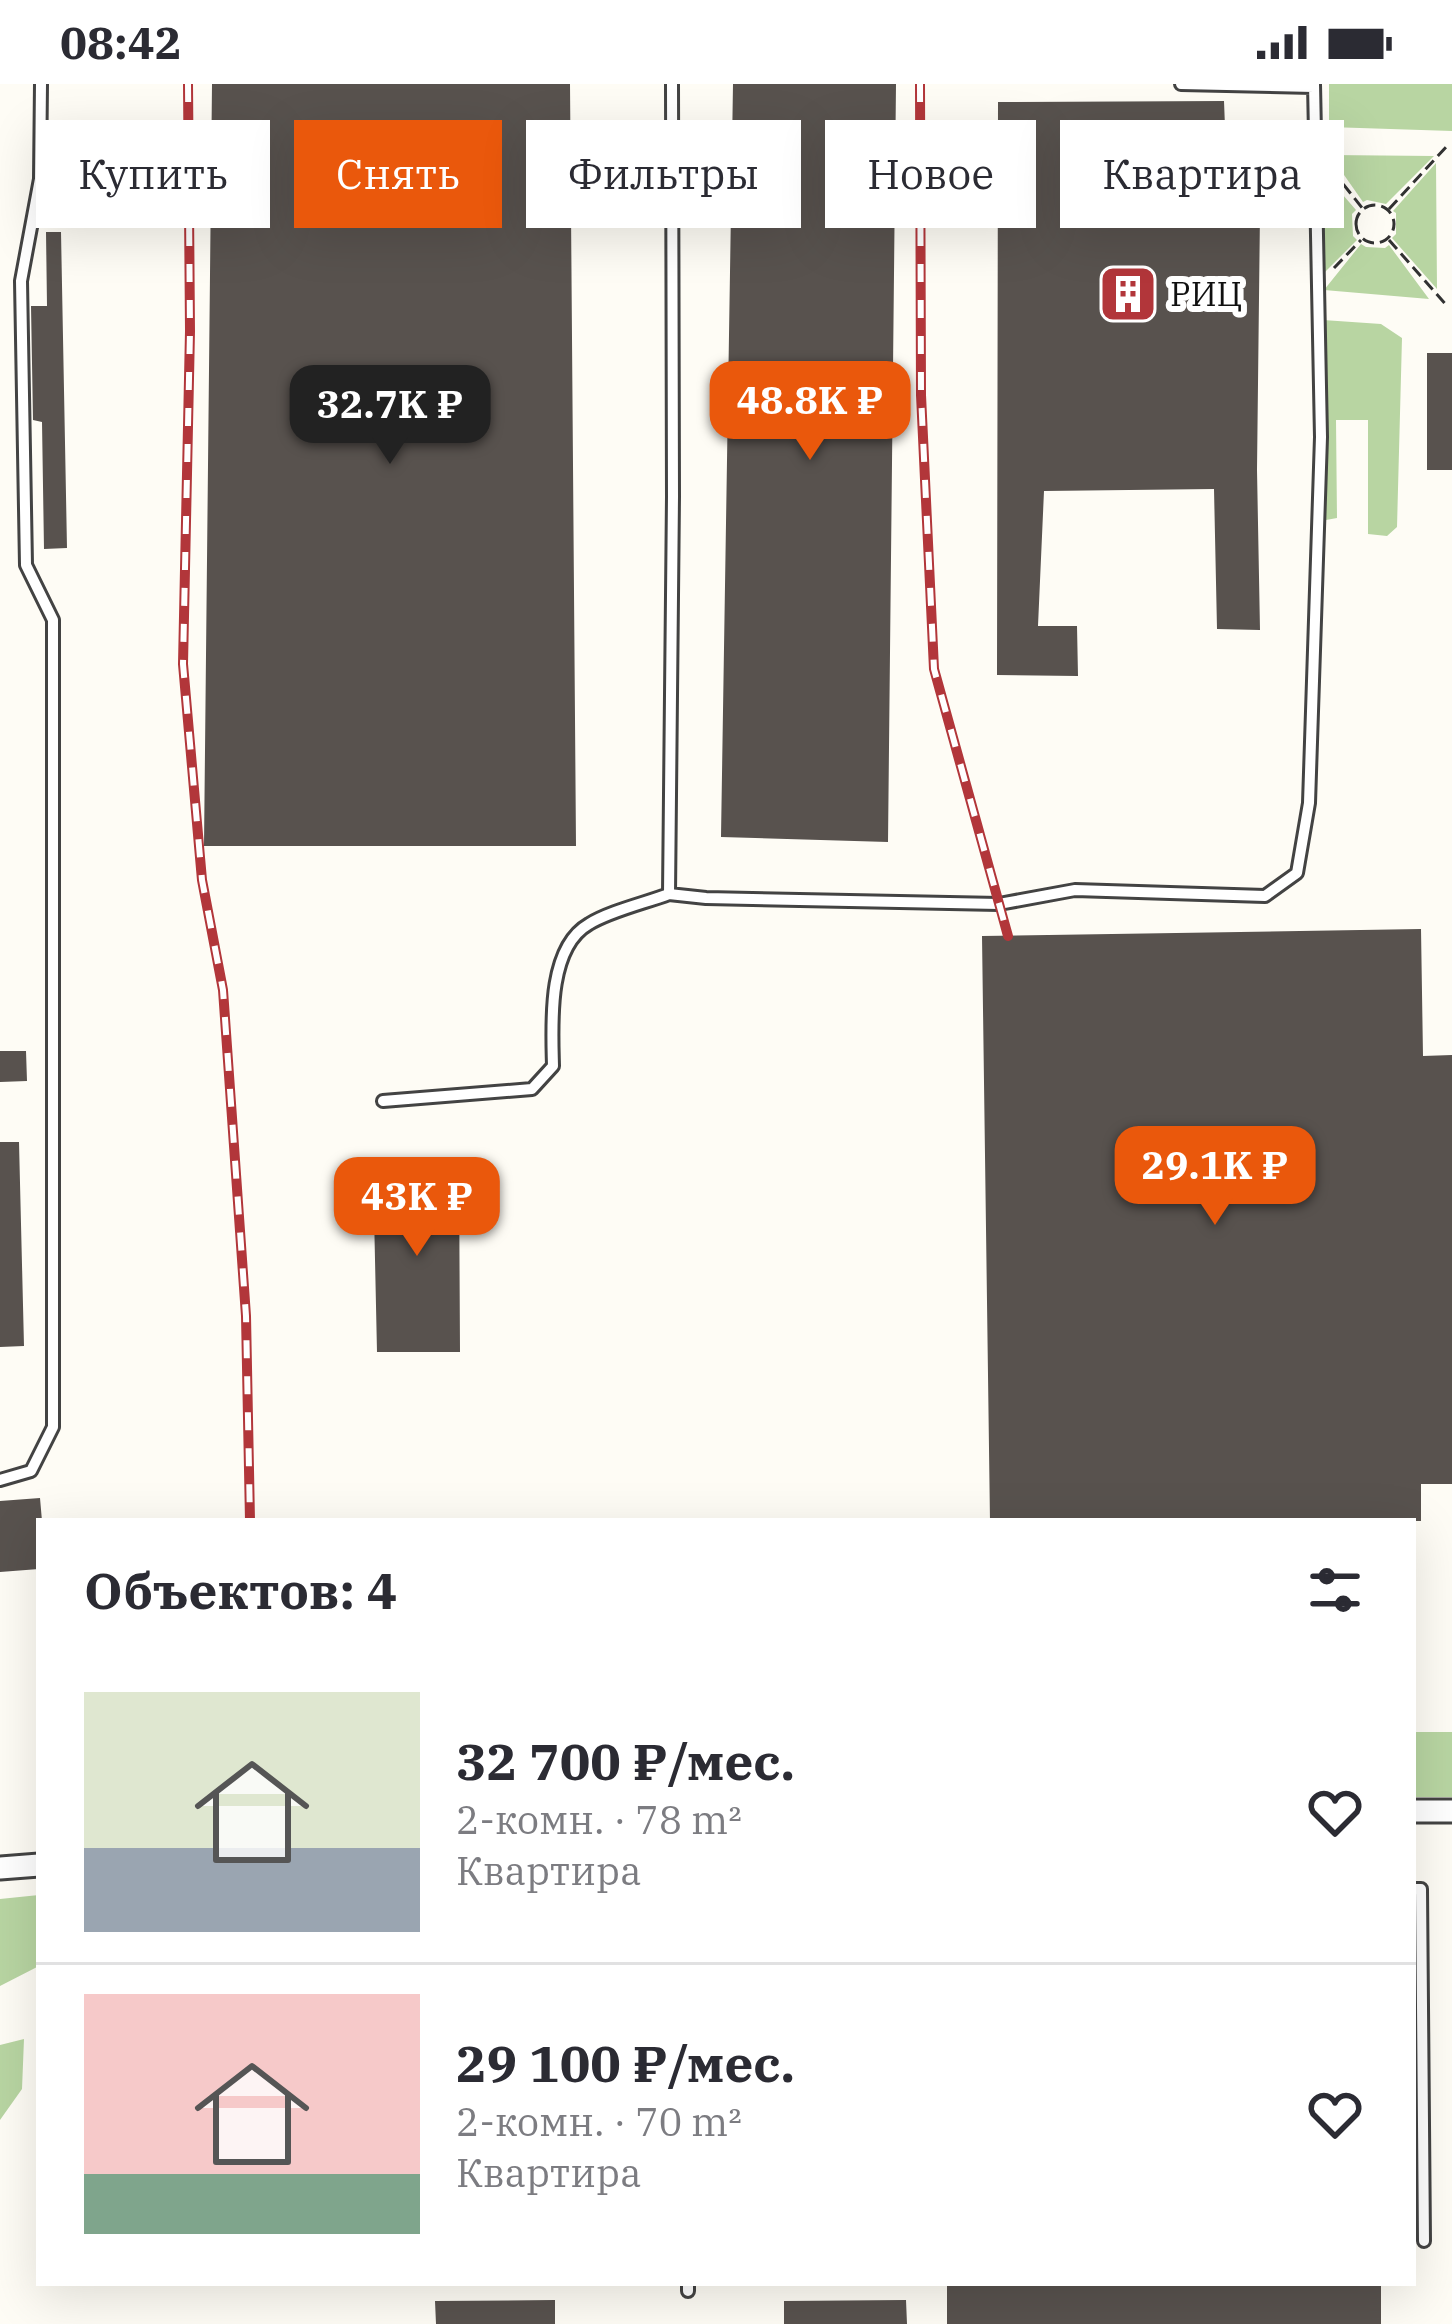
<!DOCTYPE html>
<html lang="ru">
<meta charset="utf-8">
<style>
body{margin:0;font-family:"IBM Plex Serif",serif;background:#f7f7f7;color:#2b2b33;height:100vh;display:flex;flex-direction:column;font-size:45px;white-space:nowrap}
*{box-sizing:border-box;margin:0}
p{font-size:39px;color:#7c7c81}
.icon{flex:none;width:66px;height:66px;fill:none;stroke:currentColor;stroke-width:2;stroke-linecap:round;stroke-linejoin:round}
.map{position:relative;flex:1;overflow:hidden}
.panel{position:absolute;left:36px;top:1434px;width:1380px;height:768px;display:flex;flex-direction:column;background:#fff;border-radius:0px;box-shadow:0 12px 48px #0002}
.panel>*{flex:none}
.guide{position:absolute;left:36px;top:36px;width:1380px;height:108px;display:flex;gap:24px}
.price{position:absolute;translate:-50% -102px;padding:0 27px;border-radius:24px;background:#ea580c;color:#fff;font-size:39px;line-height:78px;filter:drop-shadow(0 3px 6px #0008)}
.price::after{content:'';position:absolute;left:50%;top:72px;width:36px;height:27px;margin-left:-18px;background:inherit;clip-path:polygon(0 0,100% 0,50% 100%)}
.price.selected{background:#222;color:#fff}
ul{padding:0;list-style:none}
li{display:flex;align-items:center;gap:36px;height:300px;padding:0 48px}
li+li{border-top:3px solid #e1e1e2}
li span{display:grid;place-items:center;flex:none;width:336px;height:240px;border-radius:0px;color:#555}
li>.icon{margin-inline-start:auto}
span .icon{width:144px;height:144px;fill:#fffc;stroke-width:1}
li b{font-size:51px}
h2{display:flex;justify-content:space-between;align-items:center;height:144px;padding:0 48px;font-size:51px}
.tag{padding:0 42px;border-radius:0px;background:#fff;box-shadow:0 12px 48px #0002;font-size:42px;line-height:108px}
.tag.selected{background:#ea580c;color:#fff}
.status{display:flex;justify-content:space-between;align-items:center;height:84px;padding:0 60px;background:#fff;direction:ltr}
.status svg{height:33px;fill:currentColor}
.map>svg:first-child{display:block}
.forest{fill:#b8d5a2}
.building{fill:#58524e}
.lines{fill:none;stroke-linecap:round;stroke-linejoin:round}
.lane-casing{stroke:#434343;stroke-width:16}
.street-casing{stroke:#434343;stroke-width:27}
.path{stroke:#323232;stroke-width:3;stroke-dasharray:12 6;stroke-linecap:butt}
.lane{stroke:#fff;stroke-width:10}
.street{stroke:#fff;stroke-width:21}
.rail-casing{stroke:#b2363a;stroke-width:10}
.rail{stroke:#fff;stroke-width:6;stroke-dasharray:18;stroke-linecap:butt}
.labels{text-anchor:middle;stroke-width:12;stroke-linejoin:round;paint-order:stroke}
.poi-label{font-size:33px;fill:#101010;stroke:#fff;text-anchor:start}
</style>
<div class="status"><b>08:42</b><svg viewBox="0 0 49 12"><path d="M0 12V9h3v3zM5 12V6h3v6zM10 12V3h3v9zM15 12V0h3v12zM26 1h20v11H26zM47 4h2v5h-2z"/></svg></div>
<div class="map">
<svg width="1452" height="2240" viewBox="0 0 1452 2240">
<rect width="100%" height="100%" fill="#fefcf5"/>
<path class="forest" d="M1329 0H1452V47L1329 43Z
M1330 71 1434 72 1386 120 1367 116 1363 118Z
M1436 79 1437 205 1392 154 1396 150V129L1393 127Z
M1323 88 1356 126 1352 130 1353 152 1357 156 1324 189Z
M1361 160 1366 163 1385 164 1389 161 1429 215 1324 206Z
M1323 236 1381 240 1402 254 1397 443 1387 452 1368 450V336H1336L1337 434 1326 436Z
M1413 1648H1452V1713H1413Z
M39 1811V1882L0 1902V1815Z
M24 1955 22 2005 0 2036V1961Z"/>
<path class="building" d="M212 0H570L576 762H204Z
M733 0H896L888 758 721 753Z
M1224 17 1225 43 1261 42 1257 386 1260 546 1217 545 1214 405 1044 407 1038 542H1077L1078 592 997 591 998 18Z
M46 148H61L67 464 44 465 42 338 33 336 31 222H47Z
M1427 269H1452V386H1427Z
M1421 845 1423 972 1452 971V1400H1421V1437H990L982 852Z
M0 967H26L27 997 0 998Z
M0 1058H19L24 1262 0 1263Z
M459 1082 460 1268H377L373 1083Z
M40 1414 42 1437H39V1485L0 1488V1417Z
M947 2199H1381V2240H947Z
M555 2216V2240H436L435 2217Z
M906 2216 907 2240H784V2217Z"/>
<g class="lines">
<defs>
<path id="lane" d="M672 0 673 412 669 810 706 814 999 820 1075 806 1265 812 1297 789 1309 719 1321 353 1314 0
M1181 0 1314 3
M383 1017 532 1005 553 982C552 941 547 864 589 840 610 827 645 819 669 810
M0 1396 31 1387 53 1343V536L26 481 21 197 40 95 41 0
M1413 1805H1421L1424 2157
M688 2199V2207"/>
<path id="street" d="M1413 1727H1452
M0 1784 39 1781"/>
</defs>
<use href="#lane" class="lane-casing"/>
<use href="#street" class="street-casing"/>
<path class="path" d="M1332 86 1363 125
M1356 140a19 19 0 1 1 38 0a19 19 0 1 1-38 0Z
M1389 125 1447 62
M1389 156 1448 223
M1334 184 1361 156"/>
<use href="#lane" class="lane"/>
<use href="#street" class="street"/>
<defs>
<path id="rail" d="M188 0 190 247 183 580 202 796 223 906 246 1232 250 1437
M920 0 921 311 934 585 1008 852"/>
</defs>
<use href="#rail" class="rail-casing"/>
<use href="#rail" class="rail"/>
</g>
<defs>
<symbol id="building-square" viewBox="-11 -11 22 22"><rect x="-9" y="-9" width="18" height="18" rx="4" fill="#b2363a" stroke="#fff"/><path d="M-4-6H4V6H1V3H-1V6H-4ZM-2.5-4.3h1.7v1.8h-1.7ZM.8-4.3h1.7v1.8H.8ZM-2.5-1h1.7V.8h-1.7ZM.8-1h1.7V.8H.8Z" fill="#fff"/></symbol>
</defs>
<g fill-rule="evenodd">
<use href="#building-square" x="1095" y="177" width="66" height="66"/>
</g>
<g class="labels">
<g class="poi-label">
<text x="1170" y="222">РИЦ</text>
</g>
</g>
</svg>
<b class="price" style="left:810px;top:379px">48.8K ₽</b>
<b class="price selected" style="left:390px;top:383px">32.7K ₽</b>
<b class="price" style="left:1215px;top:1144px">29.1K ₽</b>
<b class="price" style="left:417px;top:1175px">43K ₽</b>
<div class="guide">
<a class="tag">Купить</a>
<a class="tag selected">Снять</a>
<a class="tag">Фильтры</a>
<a class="tag">Новое</a>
<a class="tag">Квартира</a>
</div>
<section class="panel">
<h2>Объектов: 4<svg class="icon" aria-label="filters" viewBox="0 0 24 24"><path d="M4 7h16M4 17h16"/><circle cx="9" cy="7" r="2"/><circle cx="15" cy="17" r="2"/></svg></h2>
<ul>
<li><span style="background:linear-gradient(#dfe7d0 65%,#9aa5b1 0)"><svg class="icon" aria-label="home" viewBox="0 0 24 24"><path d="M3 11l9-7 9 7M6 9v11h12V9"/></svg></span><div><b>32 700 ₽/мес.</b><p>2-комн. · 78 m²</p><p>Квартира</p></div><svg class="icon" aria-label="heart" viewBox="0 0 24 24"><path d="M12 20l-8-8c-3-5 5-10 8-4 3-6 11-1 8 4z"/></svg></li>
<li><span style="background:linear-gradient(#f6c9c9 75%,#7fa58c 0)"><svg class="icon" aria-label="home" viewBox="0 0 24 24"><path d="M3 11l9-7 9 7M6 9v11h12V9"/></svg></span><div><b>29 100 ₽/мес.</b><p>2-комн. · 70 m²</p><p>Квартира</p></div><svg class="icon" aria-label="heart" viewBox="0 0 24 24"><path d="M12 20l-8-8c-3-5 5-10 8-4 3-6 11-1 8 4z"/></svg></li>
</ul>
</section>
</div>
